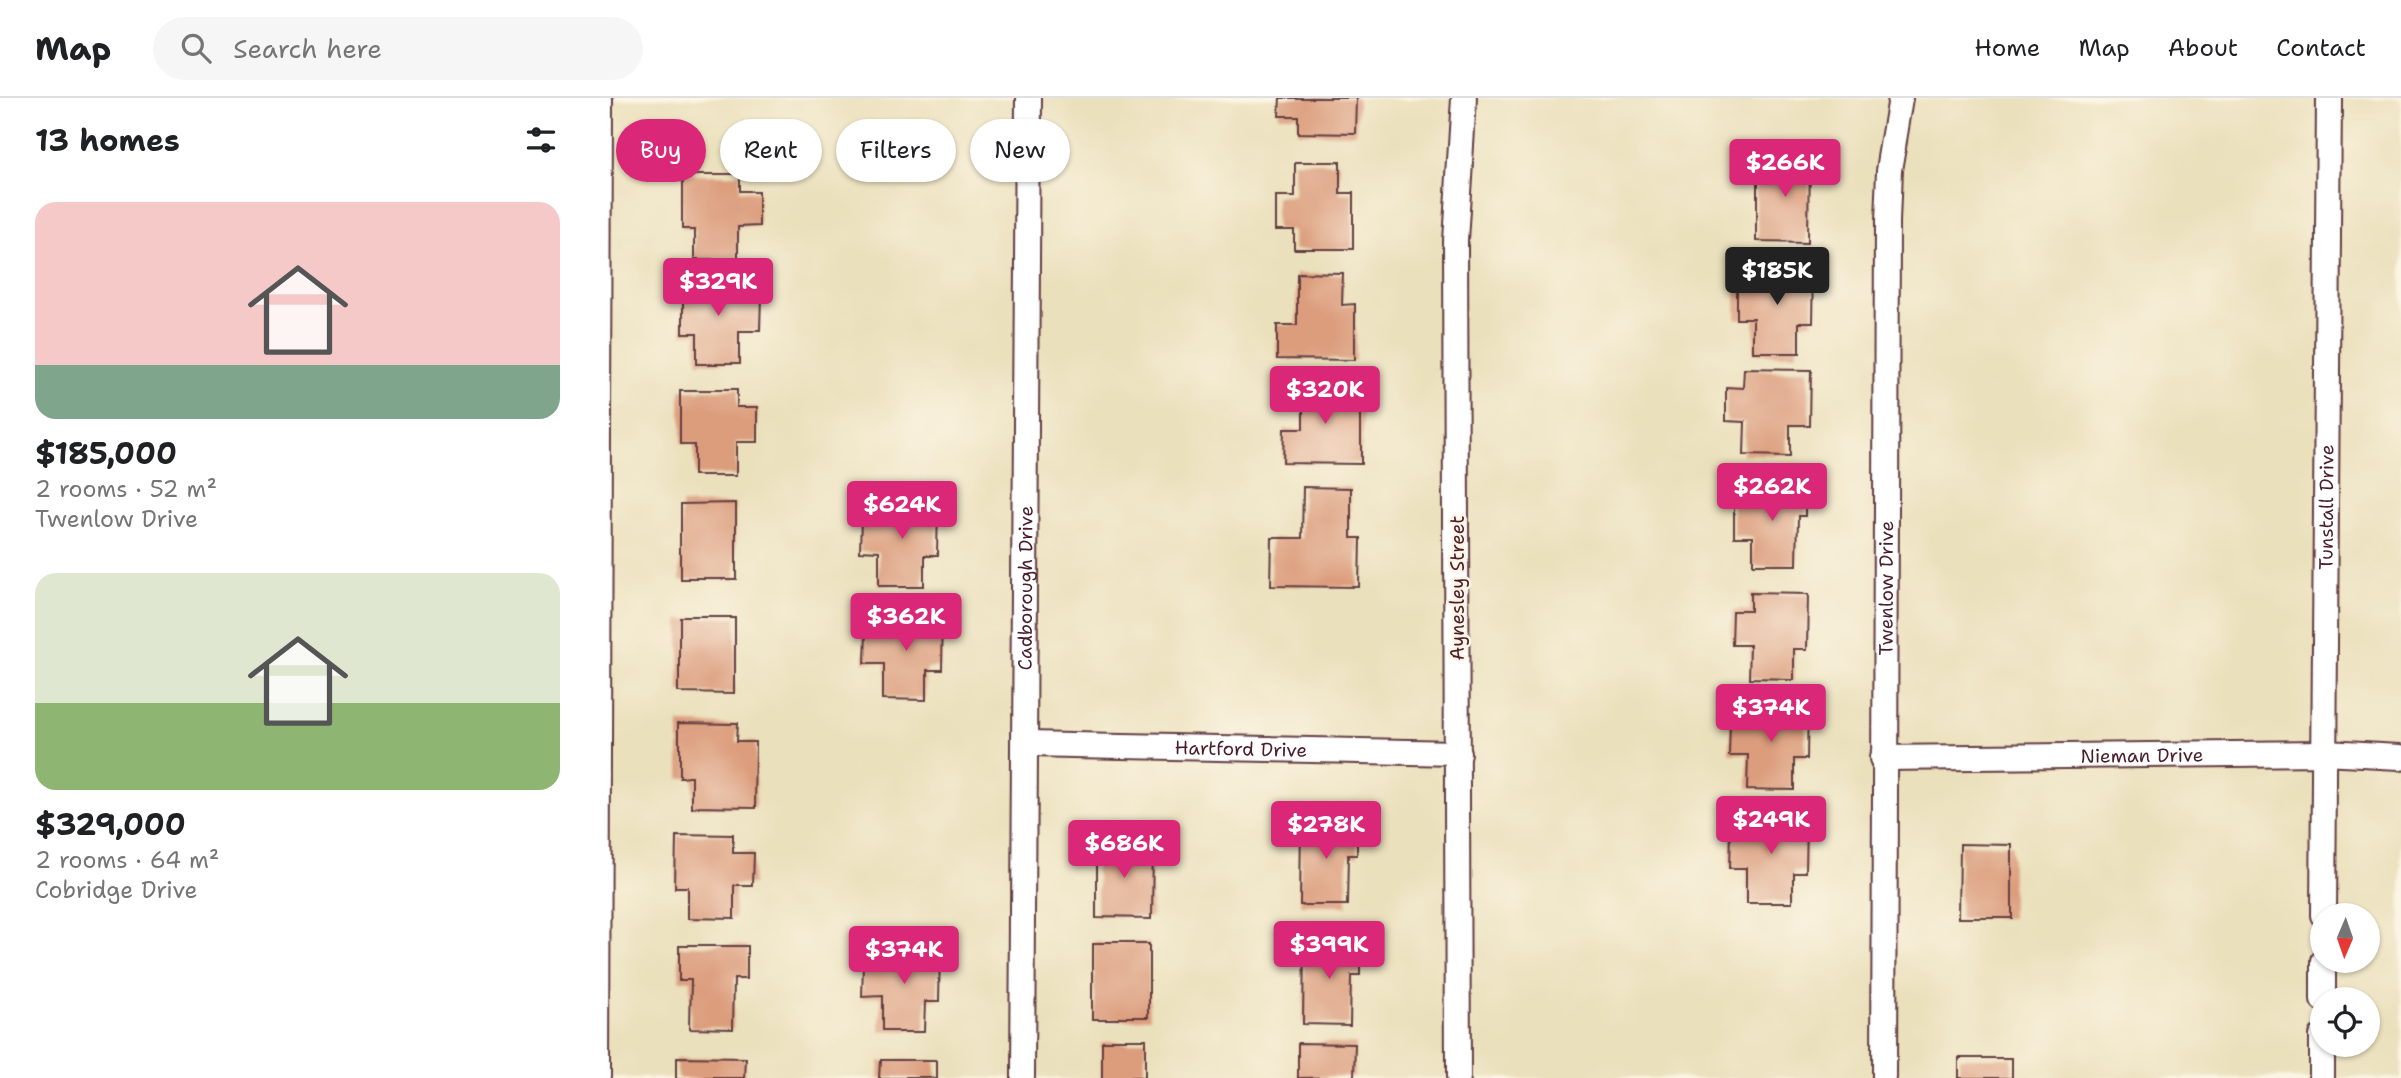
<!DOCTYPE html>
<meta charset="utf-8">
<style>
body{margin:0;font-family:"Shantell Sans",sans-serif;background:#f6f6f6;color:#202124;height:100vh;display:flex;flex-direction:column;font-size:26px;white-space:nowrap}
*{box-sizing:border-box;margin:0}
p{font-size:23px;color:#757577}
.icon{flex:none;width:38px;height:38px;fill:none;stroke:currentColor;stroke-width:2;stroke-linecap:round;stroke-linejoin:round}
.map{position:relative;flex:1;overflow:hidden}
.side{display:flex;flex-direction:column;background:#fff;width:595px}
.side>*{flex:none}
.banner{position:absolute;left:21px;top:21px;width:665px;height:63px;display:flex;gap:14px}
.needle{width:46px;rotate:182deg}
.tools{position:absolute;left:1715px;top:805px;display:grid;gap:14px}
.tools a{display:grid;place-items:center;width:70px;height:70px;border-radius:50%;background:#fff;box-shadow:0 2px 5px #0004;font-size:35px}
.price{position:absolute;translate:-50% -60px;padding:0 16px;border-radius:7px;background:#db2777;color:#fff;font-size:23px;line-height:46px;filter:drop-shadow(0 2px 4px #0008)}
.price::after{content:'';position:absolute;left:50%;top:42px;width:21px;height:16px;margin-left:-10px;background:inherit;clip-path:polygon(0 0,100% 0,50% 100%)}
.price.on{background:#222;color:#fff}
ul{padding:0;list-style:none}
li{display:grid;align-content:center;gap:14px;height:371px;padding:0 35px}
li span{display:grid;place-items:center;height:217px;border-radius:21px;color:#555}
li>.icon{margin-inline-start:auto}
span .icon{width:126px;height:126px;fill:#fffc;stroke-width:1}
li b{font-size:30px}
h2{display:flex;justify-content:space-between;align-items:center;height:84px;padding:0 35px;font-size:30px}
.tag{padding:0 24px;border-radius:32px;background:#fff;box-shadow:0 2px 5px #0004;font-size:24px;line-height:63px}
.tag.on{background:#db2777;color:#fff}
header{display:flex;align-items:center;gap:42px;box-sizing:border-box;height:98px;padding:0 35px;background:#fff;border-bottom:2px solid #e0e0e0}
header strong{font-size:33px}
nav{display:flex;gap:38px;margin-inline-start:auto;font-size:24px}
.search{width:490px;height:63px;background:#f6f6f6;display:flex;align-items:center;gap:18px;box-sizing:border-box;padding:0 24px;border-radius:38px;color:#757577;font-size:26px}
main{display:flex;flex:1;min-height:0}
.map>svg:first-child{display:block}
.building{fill:#dc9d7d}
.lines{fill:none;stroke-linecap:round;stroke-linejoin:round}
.minor-casing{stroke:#623c41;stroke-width:28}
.minor{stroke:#fff;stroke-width:24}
.labels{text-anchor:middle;stroke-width:5;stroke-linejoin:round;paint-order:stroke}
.street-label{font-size:19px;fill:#4a1f2b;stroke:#fcf5e5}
</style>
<header>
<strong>Map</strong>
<div class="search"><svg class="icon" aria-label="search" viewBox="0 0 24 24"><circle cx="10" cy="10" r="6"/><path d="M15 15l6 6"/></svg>Search here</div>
<nav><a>Home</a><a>Map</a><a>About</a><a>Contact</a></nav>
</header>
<main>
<section class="side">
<h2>13 homes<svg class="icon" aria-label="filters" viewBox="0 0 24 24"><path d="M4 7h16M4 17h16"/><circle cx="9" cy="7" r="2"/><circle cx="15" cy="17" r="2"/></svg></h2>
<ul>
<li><span style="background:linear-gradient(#f6c9c9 75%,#7fa58c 0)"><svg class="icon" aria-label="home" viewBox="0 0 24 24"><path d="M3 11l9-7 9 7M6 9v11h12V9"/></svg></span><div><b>$185,000</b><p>2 rooms · 52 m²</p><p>Twenlow Drive</p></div></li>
<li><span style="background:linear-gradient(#dfe7d0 60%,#8fb573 0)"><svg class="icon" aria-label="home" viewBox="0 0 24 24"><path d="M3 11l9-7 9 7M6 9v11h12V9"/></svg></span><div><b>$329,000</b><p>2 rooms · 64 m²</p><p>Cobridge Drive</p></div></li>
</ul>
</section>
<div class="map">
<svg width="1806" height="980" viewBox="0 0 1806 980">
<rect width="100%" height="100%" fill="#fcf5e5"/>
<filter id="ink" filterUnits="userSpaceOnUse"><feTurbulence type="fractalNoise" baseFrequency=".0143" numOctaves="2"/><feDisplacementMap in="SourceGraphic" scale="14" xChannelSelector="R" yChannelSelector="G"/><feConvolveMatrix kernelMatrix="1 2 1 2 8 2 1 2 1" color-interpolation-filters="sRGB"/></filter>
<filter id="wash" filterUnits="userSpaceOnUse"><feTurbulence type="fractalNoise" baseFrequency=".00686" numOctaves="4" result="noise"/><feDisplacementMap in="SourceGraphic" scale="28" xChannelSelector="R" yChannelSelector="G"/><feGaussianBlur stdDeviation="1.57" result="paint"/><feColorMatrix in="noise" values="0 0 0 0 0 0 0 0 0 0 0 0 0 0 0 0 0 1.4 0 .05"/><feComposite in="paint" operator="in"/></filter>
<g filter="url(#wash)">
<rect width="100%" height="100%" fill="#ebe0bc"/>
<g id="blocks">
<path class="building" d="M685 0H762L761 36 703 35V18H684Z
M1178 51H1214L1213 144 1162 143V80H1178Z
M700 64H745V95H758V151H699V132H681V98H700Z
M87 76H144V93H164V128L143 129V161H100V131H87Z
M1160 169 1219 170 1218 225H1204V255H1159V221H1141V187H1160Z
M702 175 748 176 747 207 760 206V262L682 261V227H702Z
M88 180H145V197H166L165 233H144V266H101V236H88Z
M1150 271 1215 272 1214 327H1194V358L1149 357 1150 324 1131 323V289L1149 290Z
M708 279 753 280V311H766V366L688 365 689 331H708Z
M85 292H142V309H163V344H142V377H99V347H85Z
M1158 387H1211V418H1203L1202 467H1158V439H1139V405H1158Z
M708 389 756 390V440H765L764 489 676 488 677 440H707Z
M285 403 343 404 342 458H329V488H284V454L265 453 266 421 285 422Z
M141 405V481H85V406Z
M1155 495 1214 496 1213 551H1200V582L1154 581 1155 547H1136L1137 513H1155Z
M289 516 347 517 346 571H332V601L288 600V566H269L270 535 289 534Z
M84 519H140V595L84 594Z
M1153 606H1212L1211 661H1198V692L1152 691 1153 657H1134L1135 623H1153Z
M84 625 142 626 141 644H161L160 710 97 709V679H84Z
M1153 718 1212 719 1211 774H1198V804H1152V770H1134L1135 736H1153Z
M706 723 762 724V757H753L752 807H705Z
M81 736 138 737V755H158L157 787H139V821L94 820V790H80Z
M501 744H558L557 820 501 819Z
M1365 746 1417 747V820H1364Z
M709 843 765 844V877H756L755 927 708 926Z
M498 845H554V920H498Z
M84 848H152V880H139L138 931 95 930 96 882H84Z
M287 849H345L344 903H331L330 933H286V898L267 899 268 867H287Z
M507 942H551V980H507Z
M703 945 760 946 759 979 703 980Z
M82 959 151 960 150 980H82Z
M1364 960H1417V980H1364Z
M285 962H342V980H284Z"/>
</g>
</g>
<g filter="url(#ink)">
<use href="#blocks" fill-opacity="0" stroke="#623c41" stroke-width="2"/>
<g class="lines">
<defs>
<g id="minor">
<path id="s1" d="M431 646 863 655"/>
<path id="s2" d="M1288 660 1729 655 1806 659"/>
<path id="s3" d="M1728 817 1734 0"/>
<path d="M1728 901V863"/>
<path d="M2 980 5 0"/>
<path id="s4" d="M427 980 433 0"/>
<path d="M863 980 860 142 869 0"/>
<path id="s5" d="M1289 980 1292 124 1294 72 1306 0"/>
<path d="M1727 980V938"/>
</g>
</defs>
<use href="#minor" class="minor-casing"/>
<use href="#minor" class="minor"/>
</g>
</g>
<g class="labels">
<g class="street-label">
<text dy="7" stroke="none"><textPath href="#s3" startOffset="408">Tunstall Drive</textPath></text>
<text dy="7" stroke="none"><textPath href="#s5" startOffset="490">Twenlow Drive</textPath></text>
<text dy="7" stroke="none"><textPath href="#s4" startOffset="490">Cadborough Drive</textPath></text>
<text transform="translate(862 490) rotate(-90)" y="7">Aynesley Street</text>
<text dy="7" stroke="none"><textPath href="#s1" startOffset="215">Hartford Drive</textPath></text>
<text dy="7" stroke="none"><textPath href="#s2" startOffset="259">Nieman Drive</textPath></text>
</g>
</g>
</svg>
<div class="tools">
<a><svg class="needle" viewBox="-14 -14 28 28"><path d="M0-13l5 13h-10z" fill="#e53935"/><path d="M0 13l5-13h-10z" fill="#757577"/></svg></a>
<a><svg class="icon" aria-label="locate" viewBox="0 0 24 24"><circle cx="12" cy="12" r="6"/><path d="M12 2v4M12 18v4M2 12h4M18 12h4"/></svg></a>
</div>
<b class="price" style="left:1190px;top:101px">$266K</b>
<b class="price on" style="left:1182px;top:209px">$185K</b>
<b class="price" style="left:123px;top:220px">$329K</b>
<b class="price" style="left:730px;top:328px">$320K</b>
<b class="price" style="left:1177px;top:425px">$262K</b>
<b class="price" style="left:307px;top:443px">$624K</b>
<b class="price" style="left:311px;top:555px">$362K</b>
<b class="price" style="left:1176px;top:646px">$374K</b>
<b class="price" style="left:1176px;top:758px">$249K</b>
<b class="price" style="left:731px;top:763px">$278K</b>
<b class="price" style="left:529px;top:782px">$686K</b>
<b class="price" style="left:734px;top:883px">$399K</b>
<b class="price" style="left:309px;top:888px">$374K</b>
<div class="banner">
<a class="tag on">Buy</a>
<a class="tag">Rent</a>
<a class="tag">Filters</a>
<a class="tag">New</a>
</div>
</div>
</main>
